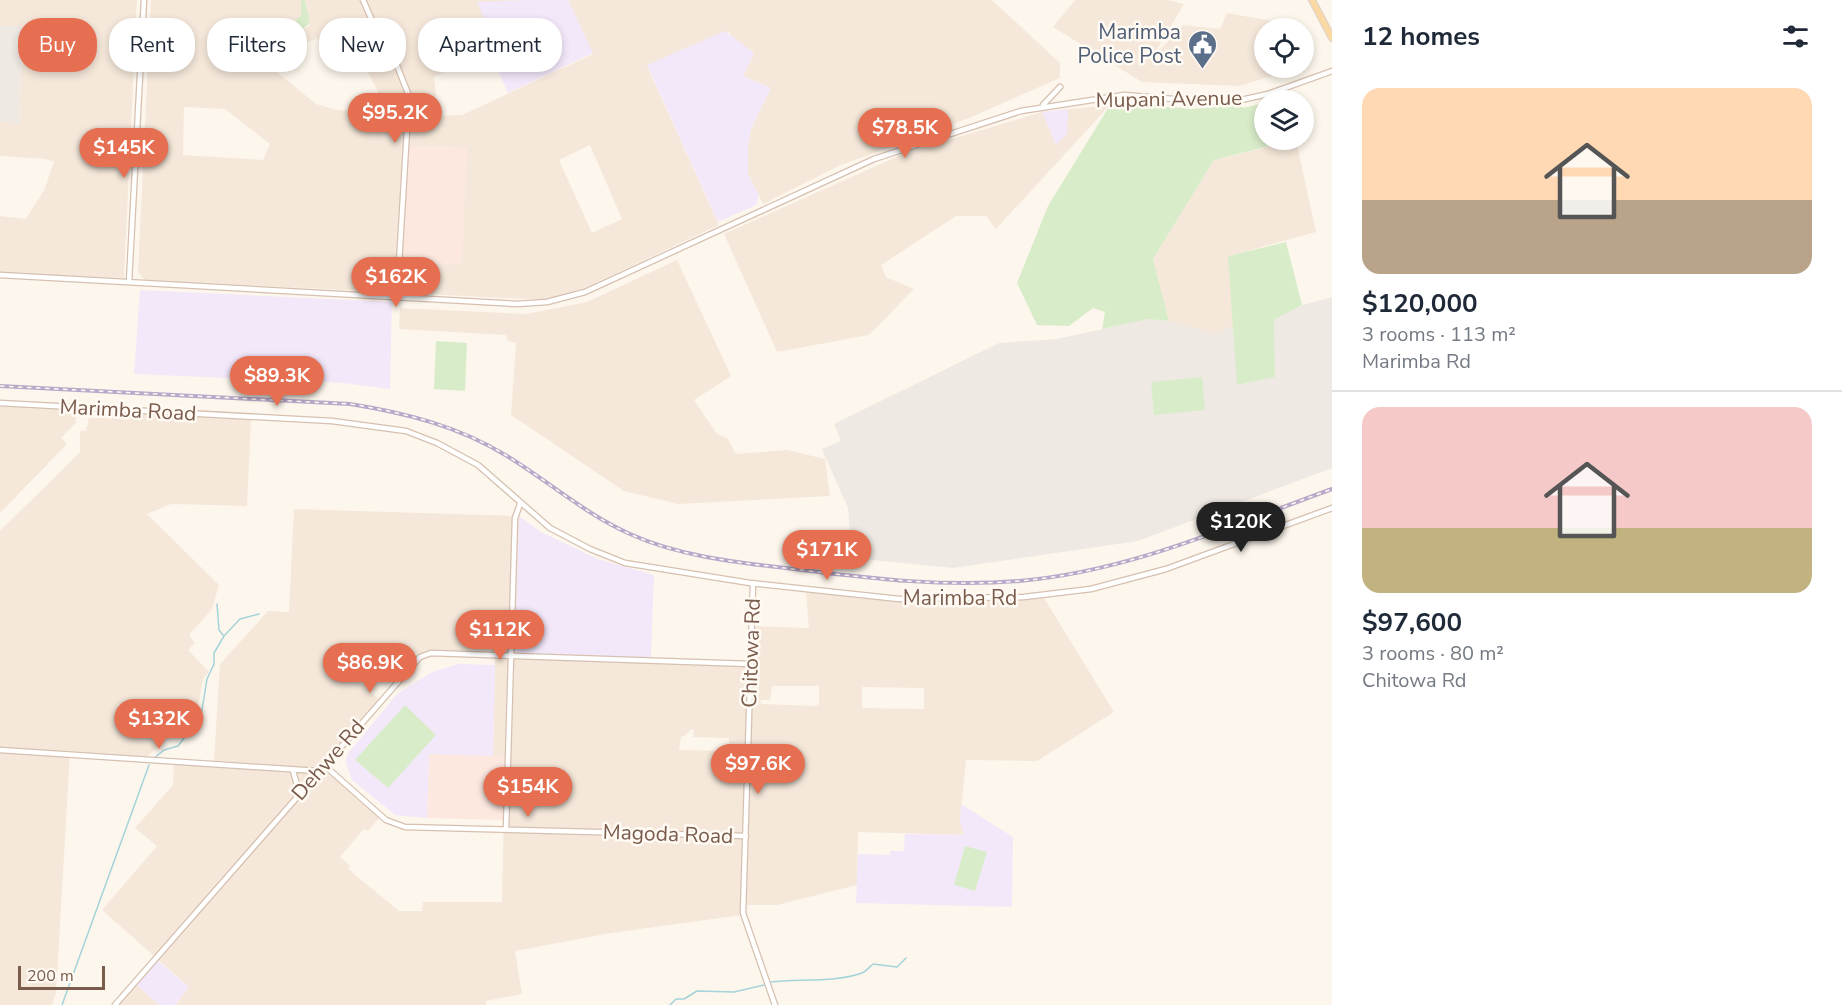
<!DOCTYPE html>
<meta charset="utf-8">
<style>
body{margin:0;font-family:"Nunito Sans",sans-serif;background:#f2f2f3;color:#1f2937;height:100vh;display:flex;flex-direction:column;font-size:22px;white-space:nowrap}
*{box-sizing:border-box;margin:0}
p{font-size:20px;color:#747a83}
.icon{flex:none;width:33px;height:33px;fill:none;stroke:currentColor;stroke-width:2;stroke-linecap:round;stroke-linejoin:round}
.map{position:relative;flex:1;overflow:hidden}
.details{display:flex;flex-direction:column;background:#fff;width:510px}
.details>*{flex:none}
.hud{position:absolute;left:18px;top:18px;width:570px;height:54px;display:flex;gap:12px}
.fabs{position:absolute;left:1254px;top:18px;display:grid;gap:12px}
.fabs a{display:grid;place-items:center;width:60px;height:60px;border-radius:50%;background:#fff;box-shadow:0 3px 9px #0003;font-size:30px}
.scale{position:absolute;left:18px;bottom:15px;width:87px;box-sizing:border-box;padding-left:6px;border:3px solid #7a5c4d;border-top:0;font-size:16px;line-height:21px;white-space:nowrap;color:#7a5c4d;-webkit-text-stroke:4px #fffaf3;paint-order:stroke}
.price{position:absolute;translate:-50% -51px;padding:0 14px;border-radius:21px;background:#e76f51;color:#fff;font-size:20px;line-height:39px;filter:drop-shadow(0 2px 3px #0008)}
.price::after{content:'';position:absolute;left:50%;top:36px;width:18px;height:14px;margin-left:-9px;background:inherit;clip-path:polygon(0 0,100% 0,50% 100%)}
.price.current{background:#222;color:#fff}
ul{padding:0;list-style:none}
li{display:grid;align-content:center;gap:12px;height:318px;padding:0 30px}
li+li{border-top:2px solid #e0e1e3}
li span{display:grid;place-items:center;height:186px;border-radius:18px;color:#555}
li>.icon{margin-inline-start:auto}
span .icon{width:108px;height:108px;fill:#fffc;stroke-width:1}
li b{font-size:26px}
h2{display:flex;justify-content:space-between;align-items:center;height:72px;padding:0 30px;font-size:26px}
.pill{padding:0 21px;border-radius:24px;background:#fff;box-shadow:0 3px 9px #0003;font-size:21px;line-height:54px}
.pill.current{background:#e76f51;color:#fff}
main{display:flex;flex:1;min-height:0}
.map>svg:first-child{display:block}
.residential{fill:#f5e8da;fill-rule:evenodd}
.commercial{fill:#fde8e0}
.industrial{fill:#efe9e4}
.education{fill:#f3e8fa}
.green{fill:#d8ecc9}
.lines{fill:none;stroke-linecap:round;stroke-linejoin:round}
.stream{stroke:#a5d3da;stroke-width:1.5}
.secondary-casing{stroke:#d6c0b0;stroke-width:7}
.primary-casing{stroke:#dad1cd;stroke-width:8}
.secondary{stroke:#fff;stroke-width:4.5}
.primary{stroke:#fbd9a5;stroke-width:6}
.rail-casing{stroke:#b9a8c9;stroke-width:4}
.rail{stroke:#fffaf3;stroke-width:1.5;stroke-dasharray:4.5;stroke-linecap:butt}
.labels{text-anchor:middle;stroke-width:5;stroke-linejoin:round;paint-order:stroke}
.service-label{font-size:21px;fill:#4e5e75;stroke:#fffaf3;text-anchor:end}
.street-label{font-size:21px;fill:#7a5c4d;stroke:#fffaf3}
</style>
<main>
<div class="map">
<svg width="1332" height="1005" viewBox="0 0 1332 1005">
<rect width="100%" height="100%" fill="#fdf6ec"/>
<path class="residential" d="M0 0H137L124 278 0 273V216L26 219 44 190 54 162 46 159 0 156V122L19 123 23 28 0 26Z
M151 0H301V15L295 22 292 25 273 23 268 39 251 45 254 51 308 27 310 23 305 0H526L497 48 434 77 438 116 462 115 593 54 568 0H992L1060 63V78L969 118 841 165 763 204 748 174V146L751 129 771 88 743 76 754 53 732 38 729 32 647 66 719 225 584 288 546 300 145 280 138 272ZM292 38 296 48 317 38 333 71 360 57 378 92V110L374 113 337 110 316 104 278 73 293 58 273 46ZM184 107 225 109 270 144 263 160 183 155ZM590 145 622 219 592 233 559 160Z
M1075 0H1168L1184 4 1150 61 1183 25 1220 29 1227 13 1288 24V28H1264V68H1291L1292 70 1239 86 1142 82 1053 27Z
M1110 105 996 229 986 216H956L881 265 886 277 914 289 869 335 777 352 724 234 905 153 1042 112Z
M1296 140 1316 232 1229 256 1235 326 1214 334 1169 321 1153 259 1214 160Z
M677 260 731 376 694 400 717 434 727 438 736 454 787 450 825 459 830 496 678 504 624 491 511 415 516 343 508 341 506 335 399 329 400 308 526 314 587 302Z
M0 405 74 409 76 423 61 438 67 444 0 513Z
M97 410 251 419 247 506 171 504 147 514 219 585 212 609 189 635 195 643 188 650 209 672 203 679 198 707 147 757 70 752 56 993 52 1005H0V531L80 452V431H86L89 418H96Z
M294 509 519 516 515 655 749 662 750 626 809 628 806 592 932 602 1044 598 1114 712 1037 761 966 760 960 821 965 835 858 832 857 885 777 905H742V915L611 933 515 951 522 994 486 1001V1005H175L189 987 102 910 157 846 135 828 173 785 174 759 214 761 220 664 268 611 289 612ZM413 653 495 659 493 756 505 757 502 902H423L422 911H399L348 869 350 866 340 857 364 829 368 831 383 814 330 766 384 703 353 678V669L396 670ZM772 686H819V704L815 706 761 704 760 700H770ZM862 687 924 688V709L862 708ZM691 729 694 730 693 737 729 738V751L679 750 681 737 685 736Z
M136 984 159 1005H119Z"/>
<path class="commercial" d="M409 146 467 147 462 263 458 265 403 262Z
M429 754 505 756 504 820 427 818Z"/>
<path class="industrial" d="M0 26 23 27 19 123 0 122Z
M1332 297V468L1138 541 953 568 852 558 848 508 822 449 841 441 834 424 999 343 1057 339 1148 319 1169 321 1214 334 1235 326 1237 385 1274 377V320L1302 305Z"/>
<path class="education" d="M526 0H568L593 53 508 93 490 52 497 48 477 2Z
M725 31 754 53 743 76 771 88 751 129 748 146V174L759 196 756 205 718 222 647 65Z
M1068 109 1067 134 1056 145 1042 112Z
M140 290 392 302 390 389 343 383 134 374Z
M519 516 541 532 598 559 654 575 651 659 515 655Z
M459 664 495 665 493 756 429 754 427 818 395 815 352 780 346 763 347 755 397 694 432 672Z
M961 804 1013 837 1012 907 856 903 858 854 890 855V851H904L905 834 964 835 960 821Z
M157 960 189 987 175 1005H159L136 984Z"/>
<path class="green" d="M301 0H305L310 23 295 35 290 34 254 52 250 49 251 45 268 39 271 31 266 27 268 25H292L301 15Z
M1134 103 1191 109 1241 105 1243 108 1264 103V140H1293L1214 160 1153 259 1169 321 1148 319 1102 329 1105 312 1093 308 1069 326 1037 325 1017 283 1048 206 1110 105Z
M1286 242 1302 305 1274 320 1275 377 1237 385 1228 256Z
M436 341 467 343 465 391 434 389Z
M1202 377 1205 410 1154 415 1151 382Z
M405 705 436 735 388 788 355 760Z
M965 846 987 852 975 891 954 885Z"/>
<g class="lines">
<path class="stream" d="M217 604 219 630 223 635
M153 759 164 750 178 746 201 716 207 679 214 664V653L224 636 240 619 259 614
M771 982C797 979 839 982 862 973 867 971 869 967 873 964L897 967 906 958
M62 1005 149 765
M670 1005 676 999H684L697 991 734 992 764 985"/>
<defs>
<path id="secondary" d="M363 0 375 27 396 63 409 96 397 297
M1043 105 1060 87
M0 275 517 304 547 302 585 292 874 159 1021 111 1124 95 1211 102 1241 100 1268 94 1332 71
M129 282 144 0
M0 403 332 421 406 431 437 443 478 465 550 528 590 549 625 563 750 583 899 599 1024 597 1091 589 1166 569 1332 508
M753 583 743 913 775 1005
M0 750 318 771
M324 765 386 820 405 827 746 836
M293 771 299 792
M506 829 515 518 520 504
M115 1005 420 657 431 653 751 664"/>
<path id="primary" d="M1312 0 1332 38"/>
</defs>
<use href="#secondary" class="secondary-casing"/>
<use href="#primary" class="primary-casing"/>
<use href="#secondary" class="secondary"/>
<use href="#primary" class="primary"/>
<defs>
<path id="rail" d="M0 386 350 404C406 413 458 426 507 456 548 481 585 514 630 534 683 558 744 563 802 570 875 579 945 587 1019 581 1128 572 1230 526 1332 489"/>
</defs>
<use href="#rail" class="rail-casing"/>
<use href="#rail" class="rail"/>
</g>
<defs>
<symbol id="civic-pin" viewBox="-11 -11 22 30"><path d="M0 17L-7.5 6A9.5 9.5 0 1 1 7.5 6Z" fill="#5c6f8a" stroke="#fffaf3"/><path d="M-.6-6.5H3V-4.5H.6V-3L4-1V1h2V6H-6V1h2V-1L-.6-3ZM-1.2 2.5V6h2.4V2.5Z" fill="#fff"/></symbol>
</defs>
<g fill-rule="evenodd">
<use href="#civic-pin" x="1186" y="28" width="33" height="45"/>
</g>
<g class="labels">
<g class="service-label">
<text x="1181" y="39">Marimba<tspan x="1181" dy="24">Police Post</tspan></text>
</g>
<g class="street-label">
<text transform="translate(1169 99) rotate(-1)" y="7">Mupani Avenue</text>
<text transform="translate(128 410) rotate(3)" y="7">Marimba Road</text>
<text x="960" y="605">Marimba Rd</text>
<text transform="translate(751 653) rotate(-88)" y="7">Chitowa Rd</text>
<text transform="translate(328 760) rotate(-49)" y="7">Dehwe Rd</text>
<text transform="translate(668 834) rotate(2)" y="7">Magoda Road</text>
</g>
</g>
</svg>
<div class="fabs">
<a><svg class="icon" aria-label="locate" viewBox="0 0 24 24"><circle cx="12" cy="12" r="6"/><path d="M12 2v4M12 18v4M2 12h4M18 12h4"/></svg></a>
<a><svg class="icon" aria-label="layers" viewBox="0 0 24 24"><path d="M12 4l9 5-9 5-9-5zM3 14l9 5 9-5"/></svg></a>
</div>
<div class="scale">200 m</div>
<b class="price" style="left:395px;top:144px">$95.2K</b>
<b class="price" style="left:905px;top:159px">$78.5K</b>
<b class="price" style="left:124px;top:179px">$145K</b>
<b class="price" style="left:396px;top:308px">$162K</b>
<b class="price" style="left:277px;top:407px">$89.3K</b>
<b class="price current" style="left:1241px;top:553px">$120K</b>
<b class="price" style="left:827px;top:581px">$171K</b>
<b class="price" style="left:500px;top:661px">$112K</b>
<b class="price" style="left:370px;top:694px">$86.9K</b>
<b class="price" style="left:159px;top:750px">$132K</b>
<b class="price" style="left:758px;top:795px">$97.6K</b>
<b class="price" style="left:528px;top:818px">$154K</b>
<div class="hud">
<a class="pill current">Buy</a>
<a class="pill">Rent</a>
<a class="pill">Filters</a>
<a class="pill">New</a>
<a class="pill">Apartment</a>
</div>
</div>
<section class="details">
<h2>12 homes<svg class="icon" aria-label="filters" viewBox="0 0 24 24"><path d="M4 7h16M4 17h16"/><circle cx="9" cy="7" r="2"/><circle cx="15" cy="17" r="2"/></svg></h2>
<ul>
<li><span style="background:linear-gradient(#ffd9b3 60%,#b9a48a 0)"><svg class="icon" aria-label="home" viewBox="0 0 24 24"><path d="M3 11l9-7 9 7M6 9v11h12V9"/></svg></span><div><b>$120,000</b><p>3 rooms · 113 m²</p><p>Marimba Rd</p></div></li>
<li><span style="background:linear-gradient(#f6c9c9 65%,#c2b280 0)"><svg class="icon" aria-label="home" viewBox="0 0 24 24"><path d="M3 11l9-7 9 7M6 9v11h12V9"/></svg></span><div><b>$97,600</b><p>3 rooms · 80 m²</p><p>Chitowa Rd</p></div></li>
</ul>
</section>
</main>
